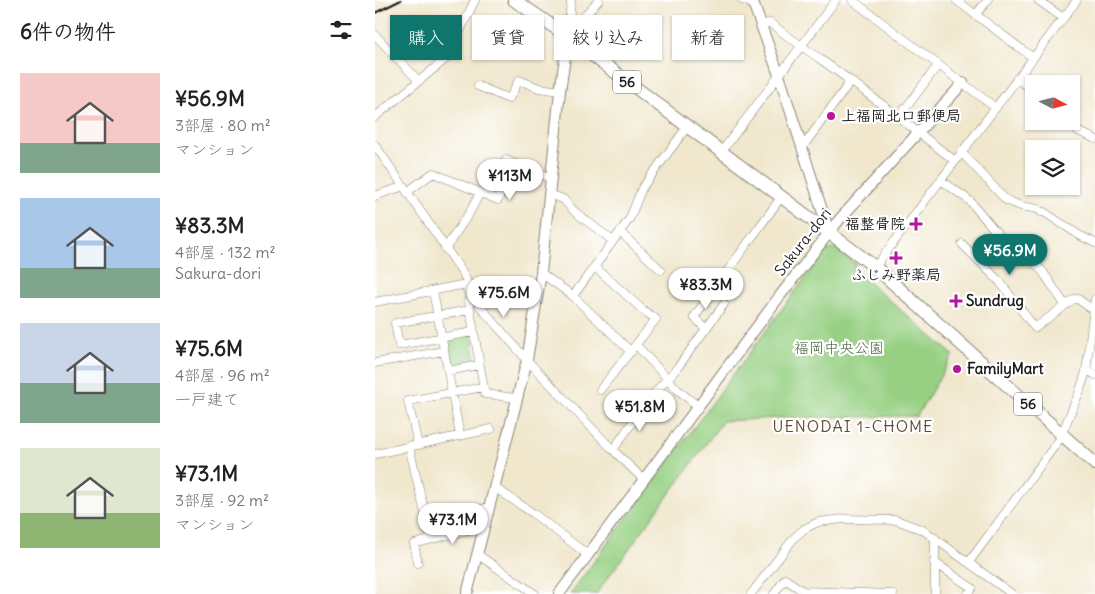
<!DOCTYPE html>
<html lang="ja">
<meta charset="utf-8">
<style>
body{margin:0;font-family:Delius,"Klee One",sans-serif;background:#f2f2f2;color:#222;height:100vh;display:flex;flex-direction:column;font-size:19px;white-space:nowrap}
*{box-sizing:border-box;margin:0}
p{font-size:16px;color:#767676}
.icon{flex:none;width:28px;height:28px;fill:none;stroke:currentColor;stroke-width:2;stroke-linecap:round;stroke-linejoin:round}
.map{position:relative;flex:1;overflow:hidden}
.side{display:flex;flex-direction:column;background:#fff;width:375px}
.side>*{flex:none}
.top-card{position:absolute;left:15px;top:15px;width:475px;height:45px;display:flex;gap:10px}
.needle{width:32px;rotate:97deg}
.buttons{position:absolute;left:650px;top:75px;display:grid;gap:10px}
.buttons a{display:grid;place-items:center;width:55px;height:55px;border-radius:0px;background:#fff;box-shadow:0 1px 4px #0004;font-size:25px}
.price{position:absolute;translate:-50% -42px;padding:0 11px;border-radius:18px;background:#fff;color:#222;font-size:16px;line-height:32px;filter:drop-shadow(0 1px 2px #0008)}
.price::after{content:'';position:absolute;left:50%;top:30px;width:15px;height:11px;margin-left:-8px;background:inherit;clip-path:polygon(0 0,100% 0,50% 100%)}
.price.selected{background:#0f766e;color:#fff}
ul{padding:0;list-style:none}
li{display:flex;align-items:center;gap:15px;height:125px;padding:0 20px}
li span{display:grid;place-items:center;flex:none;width:140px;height:100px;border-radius:0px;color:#555}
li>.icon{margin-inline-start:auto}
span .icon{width:60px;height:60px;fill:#fffc;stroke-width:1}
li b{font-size:21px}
h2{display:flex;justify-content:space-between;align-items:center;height:60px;padding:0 20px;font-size:21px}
.pill{padding:0 18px;border-radius:0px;background:#fff;box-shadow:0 1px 4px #0004;font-size:18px;line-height:45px}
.pill.selected{background:#0f766e;color:#fff}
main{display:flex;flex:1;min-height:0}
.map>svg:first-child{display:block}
.green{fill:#97d083;stroke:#5a7650}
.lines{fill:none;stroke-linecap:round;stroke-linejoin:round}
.minor-casing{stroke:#868274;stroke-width:9}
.tertiary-casing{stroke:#868274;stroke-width:12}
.primary-casing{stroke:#868274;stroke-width:14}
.minor{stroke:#fff;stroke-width:8}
.tertiary{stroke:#fff;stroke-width:10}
.primary{stroke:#fff;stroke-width:12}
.rail{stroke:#1c1c1c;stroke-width:2}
.poi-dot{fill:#b5179e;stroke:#fff;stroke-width:2}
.labels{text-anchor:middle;stroke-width:4.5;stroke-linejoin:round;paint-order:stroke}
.shield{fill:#fff;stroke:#606060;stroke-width:1}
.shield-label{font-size:14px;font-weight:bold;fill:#1c1c1c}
.poi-label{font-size:15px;font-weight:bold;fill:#1c1c1c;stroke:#fff;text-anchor:start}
.street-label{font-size:15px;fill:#1c1c1c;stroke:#fff}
.park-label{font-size:15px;fill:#4d6445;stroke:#fff}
.neighbourhood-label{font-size:16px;letter-spacing:1px;fill:#634f3a;stroke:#fff}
</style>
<main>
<section class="side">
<h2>6件の物件<svg class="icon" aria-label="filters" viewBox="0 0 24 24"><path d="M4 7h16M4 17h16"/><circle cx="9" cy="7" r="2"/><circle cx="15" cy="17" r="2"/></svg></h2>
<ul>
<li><span style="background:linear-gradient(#f6c9c9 70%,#7fa58c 0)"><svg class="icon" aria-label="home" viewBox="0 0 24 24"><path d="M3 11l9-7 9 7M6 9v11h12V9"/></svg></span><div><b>¥56.9M</b><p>3部屋 · 80 m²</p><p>マンション</p></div></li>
<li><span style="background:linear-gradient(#a9c7e8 70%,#7fa58c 0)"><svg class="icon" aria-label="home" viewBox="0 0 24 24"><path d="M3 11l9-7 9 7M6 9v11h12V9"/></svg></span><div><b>¥83.3M</b><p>4部屋 · 132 m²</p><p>Sakura-dori</p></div></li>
<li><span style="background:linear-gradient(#c9d6e8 60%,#7fa58c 0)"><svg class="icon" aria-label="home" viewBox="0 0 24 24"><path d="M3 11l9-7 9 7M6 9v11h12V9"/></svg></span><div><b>¥75.6M</b><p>4部屋 · 96 m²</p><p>一戸建て</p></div></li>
<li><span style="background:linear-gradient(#dfe7d0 65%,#8fb573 0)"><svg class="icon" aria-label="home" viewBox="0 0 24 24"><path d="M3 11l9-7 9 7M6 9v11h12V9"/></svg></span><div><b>¥73.1M</b><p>3部屋 · 92 m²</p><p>マンション</p></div></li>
</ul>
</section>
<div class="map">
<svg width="720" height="594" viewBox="0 0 720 594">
<rect width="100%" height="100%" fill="#fff"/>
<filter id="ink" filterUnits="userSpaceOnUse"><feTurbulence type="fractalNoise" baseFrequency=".02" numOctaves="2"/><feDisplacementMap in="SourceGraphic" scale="10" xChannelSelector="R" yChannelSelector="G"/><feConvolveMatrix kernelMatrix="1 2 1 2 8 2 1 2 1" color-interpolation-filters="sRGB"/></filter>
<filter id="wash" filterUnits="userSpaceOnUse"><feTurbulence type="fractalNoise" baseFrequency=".0096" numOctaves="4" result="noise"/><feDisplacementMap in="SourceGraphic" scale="20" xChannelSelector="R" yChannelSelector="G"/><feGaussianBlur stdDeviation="1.12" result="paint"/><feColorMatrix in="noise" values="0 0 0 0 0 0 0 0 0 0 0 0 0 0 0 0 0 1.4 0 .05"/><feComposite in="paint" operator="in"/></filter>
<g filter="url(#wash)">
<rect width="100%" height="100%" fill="#f0e7cd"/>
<path class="green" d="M461 249 481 264 478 269 578 355 542 416 402 418 348 421 221 594H195L451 250Z
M94 335 97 337 101 364 75 368 70 342 72 339Z"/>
</g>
<g filter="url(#ink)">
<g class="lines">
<defs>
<path id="minor" d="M367 0 379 4
M477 0 621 108
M581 0 657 57
M663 0 688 18
M600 15 613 0
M386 24 395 23C412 36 428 47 445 59 491 91 535 126 580 161
M193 33 196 0
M0 35 44 81
M193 38 201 25 224 0
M642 78 659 92
M103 86 134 99 144 80 164 88 185 91
M0 117 72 58 100 0
M524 117 563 65
M692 121 703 131 720 139
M0 145 88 273 92 282 95 310
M427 148 475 82
M347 151 461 0
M586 152 631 200 646 206 663 209 666 212H669L704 235 720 243
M566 180 595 201 639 253 651 254 668 272 690 305
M32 192 58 173 123 200 128 188 131 160 175 178
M174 194 188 199 200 212 238 241
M0 196 29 186
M245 232 286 270
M587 244 625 282 660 328 699 299H703L714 307 719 308
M70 249 95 212 105 193
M220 267 268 310 281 319 225 390
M500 267 702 0
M166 273 198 296 256 352
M58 291 85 436
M198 296 255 218 267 188 312 127
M0 302 86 285 92 288 109 311 152 360 238 450 269 480
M331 329 319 317 407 196
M98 332 24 345 20 323 95 310 110 394 141 398
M261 345 303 390 324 407
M0 363 69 351
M711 369 720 375
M73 371 104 365
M43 445 33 401 108 387
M34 446 56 539
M238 450 273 400 303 367 349 304
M0 454 116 429
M119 487 159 514 213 555
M52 524 114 507
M102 554 160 594
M559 562 597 588 593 594
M594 562 684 440 704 393 711 372 720 299
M43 563 39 544 109 526
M376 594 419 538 429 529 443 522 469 519 521 520 548 530 637 594
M399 594 410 579 428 591 518 594
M560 594V538"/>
<path id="tertiary" d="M377 0 404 75 454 232
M92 594 152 360 166 273 185 91 193 38
M184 594 404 297 464 220 588 83"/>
<path id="primary" d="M139 0 185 31 500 267 720 464"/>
</defs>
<use href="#minor" class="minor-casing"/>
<use href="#tertiary" class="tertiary-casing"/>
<use href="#primary" class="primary-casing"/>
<use href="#minor" class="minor"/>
<use href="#tertiary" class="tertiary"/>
<use href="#primary" class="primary"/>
<path class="rail" d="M0 13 26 0"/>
</g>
</g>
<g class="poi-dot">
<circle cx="456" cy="116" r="5"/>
<path d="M538.5 216.5h5v5h5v5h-5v5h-5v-5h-5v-5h5z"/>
<path d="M518.5 250.5h5v5h5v5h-5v5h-5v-5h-5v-5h5z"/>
<path d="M578.5 293.5h5v5h5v5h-5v5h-5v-5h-5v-5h5z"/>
<circle cx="582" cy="369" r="5"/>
</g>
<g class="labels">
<g class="shield">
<rect x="238" y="70.5" width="28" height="23" rx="4"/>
<rect x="639" y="392.5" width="28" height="23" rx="4"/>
</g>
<g class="shield-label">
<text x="252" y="87">56</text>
<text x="653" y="409">56</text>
</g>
<g class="poi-label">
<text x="466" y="121">上福岡北口郵便局</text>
<text x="530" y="229" text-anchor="end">福整骨院</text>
<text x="521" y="280" text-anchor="middle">ふじみ野薬局</text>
<text x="591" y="306">Sundrug</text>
<text x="592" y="374">FamilyMart</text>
</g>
<g class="street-label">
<text transform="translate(428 242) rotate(-52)" y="5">Sakura-dori</text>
</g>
<g class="park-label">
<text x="464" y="353">福岡中央公園</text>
</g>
<g class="neighbourhood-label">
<text x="478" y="432">UENODAI 1-CHOME</text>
</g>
</g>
</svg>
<div class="buttons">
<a><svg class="needle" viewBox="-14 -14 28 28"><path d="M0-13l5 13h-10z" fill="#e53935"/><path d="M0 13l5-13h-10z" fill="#767676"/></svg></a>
<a><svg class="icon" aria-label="layers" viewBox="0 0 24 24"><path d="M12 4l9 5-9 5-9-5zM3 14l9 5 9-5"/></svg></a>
</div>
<b class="price" style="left:135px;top:201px">¥113M</b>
<b class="price selected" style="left:635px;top:276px">¥56.9M</b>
<b class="price" style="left:331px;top:310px">¥83.3M</b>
<b class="price" style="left:129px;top:318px">¥75.6M</b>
<b class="price" style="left:265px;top:432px">¥51.8M</b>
<b class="price" style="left:78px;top:545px">¥73.1M</b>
<div class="top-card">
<a class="pill selected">購入</a>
<a class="pill">賃貸</a>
<a class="pill">絞り込み</a>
<a class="pill">新着</a>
</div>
</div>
</main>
